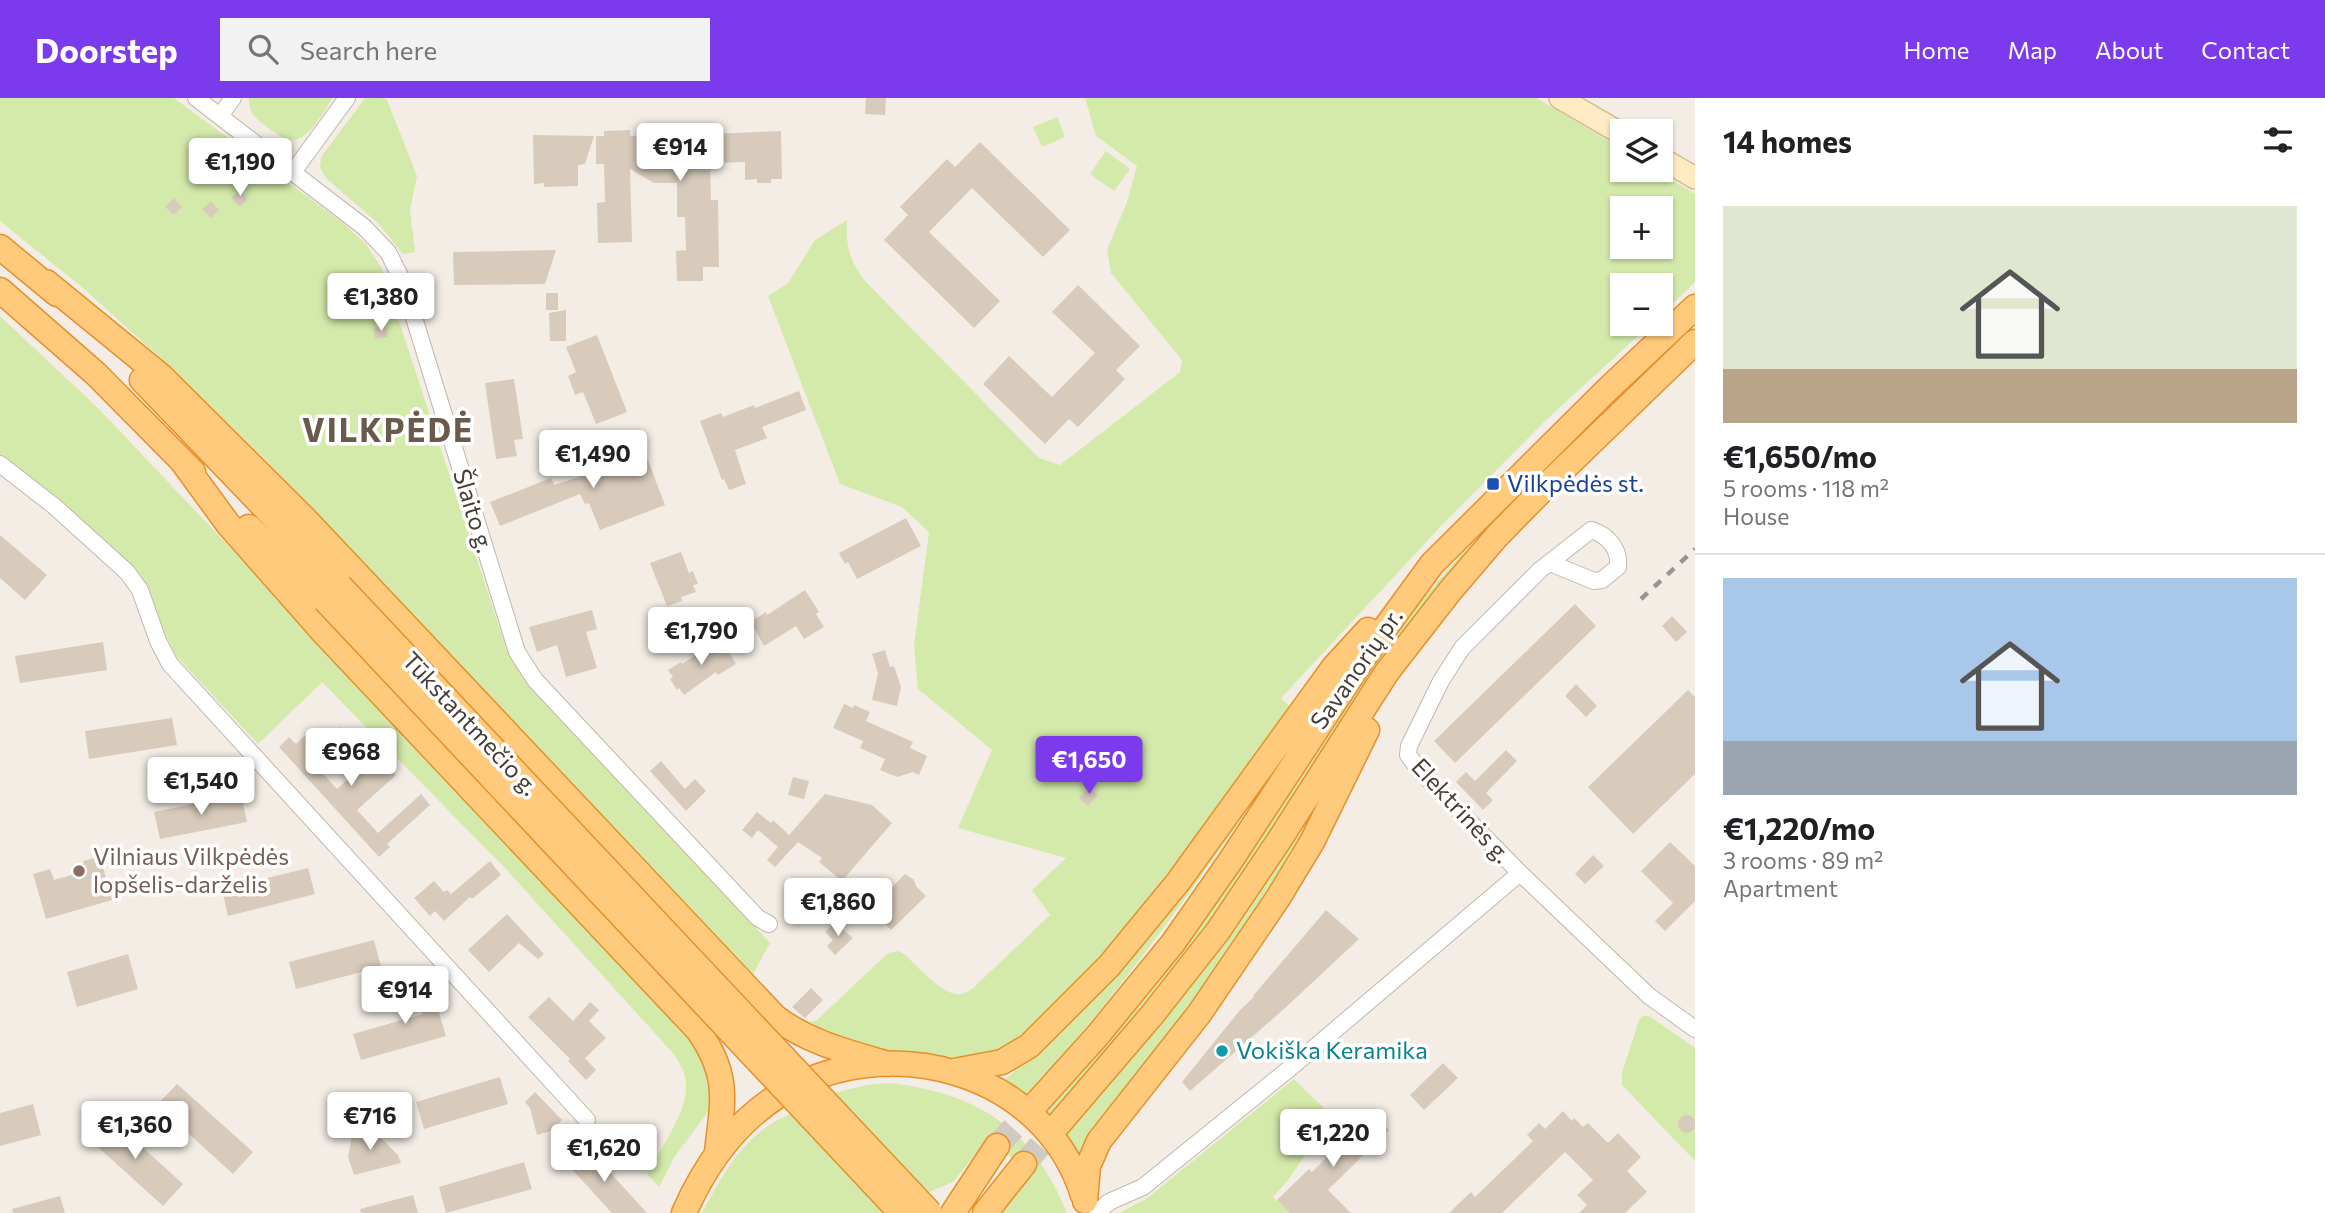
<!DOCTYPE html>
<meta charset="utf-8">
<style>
body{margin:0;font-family:Commissioner,sans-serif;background:#f2f2f2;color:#202124;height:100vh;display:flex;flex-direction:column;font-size:26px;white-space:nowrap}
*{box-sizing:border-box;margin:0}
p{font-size:23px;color:#757577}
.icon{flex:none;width:38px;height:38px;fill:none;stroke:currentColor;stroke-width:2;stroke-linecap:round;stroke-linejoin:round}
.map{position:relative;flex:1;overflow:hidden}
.side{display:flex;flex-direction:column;background:#fff;width:630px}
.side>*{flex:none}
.fabs{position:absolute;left:1610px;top:21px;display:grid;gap:14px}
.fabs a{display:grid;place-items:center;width:63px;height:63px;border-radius:0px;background:#fff;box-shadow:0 2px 5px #0004;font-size:35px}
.price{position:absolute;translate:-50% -60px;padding:0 16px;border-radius:7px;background:#fff;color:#222;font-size:23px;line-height:46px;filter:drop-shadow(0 2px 4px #0008)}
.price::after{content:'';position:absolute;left:50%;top:42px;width:21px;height:16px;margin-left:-10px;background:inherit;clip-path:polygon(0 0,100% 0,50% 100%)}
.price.active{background:#7c3aed;color:#fff}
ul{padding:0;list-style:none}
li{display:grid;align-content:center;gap:14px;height:371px;padding:0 28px}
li+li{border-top:2px solid #e0e0e0}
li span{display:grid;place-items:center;height:217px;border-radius:0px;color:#555}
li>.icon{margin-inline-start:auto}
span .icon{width:126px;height:126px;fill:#fffc;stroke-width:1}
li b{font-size:30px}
h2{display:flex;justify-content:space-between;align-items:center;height:84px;padding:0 28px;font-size:30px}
header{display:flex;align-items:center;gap:42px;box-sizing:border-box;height:98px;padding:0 35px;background:#7c3aed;color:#fff}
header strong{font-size:33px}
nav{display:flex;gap:38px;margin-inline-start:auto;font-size:24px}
.search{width:490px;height:63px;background:#f2f2f2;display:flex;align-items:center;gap:18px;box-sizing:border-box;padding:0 24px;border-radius:0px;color:#757577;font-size:26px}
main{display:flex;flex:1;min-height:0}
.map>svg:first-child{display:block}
.green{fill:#d4eaab;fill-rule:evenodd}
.building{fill:#d9cbbc}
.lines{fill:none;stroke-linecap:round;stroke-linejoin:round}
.trunk-tunnel{stroke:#d0cac2;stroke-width:24;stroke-dasharray:24 12;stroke-linecap:butt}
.minor-casing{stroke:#c2b7aa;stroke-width:18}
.secondary-casing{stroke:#d6be92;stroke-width:24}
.trunk-casing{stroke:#e6902c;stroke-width:27}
.minor{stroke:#fff;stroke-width:16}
.secondary{stroke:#ffebc3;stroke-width:21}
.trunk{stroke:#ffca7b;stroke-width:24}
.rail{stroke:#959595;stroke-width:4.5;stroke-dasharray:9 9;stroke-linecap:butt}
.trunk-bridge-casing{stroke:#e6902c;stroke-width:27;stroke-linecap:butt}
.trunk-bridge{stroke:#ffca7b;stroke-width:24}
.transit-dot{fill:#1a4fb4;stroke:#fff;stroke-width:2.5}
.education-dot{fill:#8d6e63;stroke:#fff;stroke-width:2.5}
.culture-dot{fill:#0f9aa8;stroke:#fff;stroke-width:2.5}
.labels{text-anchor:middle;stroke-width:7;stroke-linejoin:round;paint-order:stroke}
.transit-label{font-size:24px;fill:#164399;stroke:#fff;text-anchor:start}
.street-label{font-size:24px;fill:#463d34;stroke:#fff}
.education-label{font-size:24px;fill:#785e54;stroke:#fff;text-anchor:start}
.culture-label{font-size:24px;fill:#0d838f;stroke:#fff;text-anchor:start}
.district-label{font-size:32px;font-weight:bold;letter-spacing:2px;fill:#695a4b;stroke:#fff}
</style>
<header>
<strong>Doorstep</strong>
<div class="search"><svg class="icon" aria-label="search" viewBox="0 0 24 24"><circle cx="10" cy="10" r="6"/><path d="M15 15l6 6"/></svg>Search here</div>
<nav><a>Home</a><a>Map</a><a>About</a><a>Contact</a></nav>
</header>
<main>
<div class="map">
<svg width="1695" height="1115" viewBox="0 0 1695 1115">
<rect width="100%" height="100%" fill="#f3ede5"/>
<path class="green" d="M0 0H174L343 125 366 146 382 171 507 553 525 583 770 845 753 876 263 359 166 265 83 190 0 123Z
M249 0H333C322 15 308 47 286 42 271 31 247 21 249 0Z
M365 0H382L387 2 417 78 410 112 415 154 403 156 378 125 326 80 320 70 321 59Z
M1085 0H1536L1622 51V72H1656L1695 96V184L1661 217V187H1622V226H1651L1546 322 1442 427 1281 600 1292 611 1125 831 1058 906 1012 947 995 953 963 960 894 955 837 942 806 925 817 922 888 855 898 853 904 856C916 867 944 899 961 896 965 895 968 893 972 891L1050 817 1032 792 1066 760 958 730 992 652 918 591 914 547 929 434 902 409 840 386 768 198 788 185 815 142 847 122C846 150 849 161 865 183L1039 360 1060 367 1180 274 1182 262 1111 175 1107 152 1127 104 1137 68 1096 38ZM1622 110H1661V149H1622Z
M1057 19 1065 39 1042 49 1033 29Z
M1106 53 1130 71 1114 93 1090 76Z
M0 218 98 310 691 936 702 950 714 1006 675 1058 659 1089 647 1076C659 1054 686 1015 686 990 687 976 680 965 672 954L504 769 322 584 258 646 176 558 150 504 0 358Z
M1502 415 1424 505 1403 533 1215 820 1170 877 1048 1020 1041 1013 1405 521 1458 460Z
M1341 666C1319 705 1299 745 1275 782 1215 877 1148 967 1080 1057L1064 1035 1148 942 1196 882Z
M1271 676C1196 789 1117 899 1025 999L1004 982 1035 957Z
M1643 918H1649L1695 950V1063L1622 987V975L1639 922Z
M1294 981 1329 1015 1309 1035 1314 1045C1300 1064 1290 1082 1273 1099L1290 1115H1119L1146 1101Z
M891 985C980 996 1032 1031 1067 1115H1000L1006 1104 1034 1074 986 1043 953 1084 927 1095 833 995 867 987Z
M791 1016 884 1115H702C724 1074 746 1033 791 1016Z"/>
<path class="building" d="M866 0H886L885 17 865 16Z
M684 31H710V36L781 33 782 81H771V85H757V81L745 82V64L710 65 711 102H718L719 169H703V183H677L676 153 686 152 685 119H677V85H654L630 71 632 144 598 145 597 105 605 104 604 66H596V38H604V33L630 32V38L684 37Z
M533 37 594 38 585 66 578 67V88L544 89V85L534 86Z
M980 44 1070 132 1043 159 972 90 929 134 1000 203 974 230 884 142 908 117 900 109 947 61 955 69Z
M240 92 248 101 240 109 231 100Z
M174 100 182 109 174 117 165 109Z
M211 103 219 112 211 120 202 111Z
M556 152 545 186 454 187 453 154Z
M1078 187 1140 248 1116 272 1125 281 1078 329 1069 321 1045 346 983 286 1009 258 1052 299 1095 255 1052 214Z
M546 195H558V212H546Z
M566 212V243H550L549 215Z
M386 228 388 239 375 241 374 230Z
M597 237 627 314 596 326 583 294 575 297 568 278 576 274 566 249Z
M514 281 523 341 514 342 517 358 496 361 485 285Z
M799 293 806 312 762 329 767 340 735 352 746 386 729 392 724 381 722 382 700 323 721 315 723 319 754 307 755 310Z
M641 344 665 407 600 432 589 405 585 406 580 396 500 428 490 404 551 380 554 387 579 379 575 370Z
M906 420 921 448 857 481 848 464 845 466 839 455Z
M0 437 47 477 25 502 0 480Z
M681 454 689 475 693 473 698 486 693 487 696 494 681 499 682 503 667 508 650 465Z
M805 492 819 514 816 516 824 529 804 541 796 528 764 548 752 526 755 524 754 522 766 514 767 517Z
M1575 506 1596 528 1455 665 1434 643Z
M592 512 597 531 586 534 597 570 566 579 557 547 537 554 529 529Z
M1672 518 1687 534 1676 544 1662 528Z
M721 542 736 566 718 577 716 574 684 597 679 590 677 592 670 581 673 579 668 572 681 564 682 566 715 544 716 546Z
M103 544 107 572 20 585 15 558Z
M885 552 890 569 894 568 901 589 897 608 872 602 878 575 872 556Z
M1576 586 1597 608 1586 619 1565 598Z
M1688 592 1695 599V676L1633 736 1588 689Z
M844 606 853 610 854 607 870 614 866 623 913 644 910 650 927 658 919 677 913 674 897 679 880 672 885 661 860 650 863 643 833 630Z
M172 620 177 647 89 661 85 633Z
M340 629 348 639 316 668 337 691 370 661 379 671 385 665 396 677 357 712 378 735 421 696 430 707 387 746 390 749 379 759 279 649 289 639 296 646 312 631 323 643Z
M1506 652 1517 663 1486 695 1493 702 1483 712 1456 684 1466 674 1475 683Z
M661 663 685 691 695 681 706 693 686 713 650 673Z
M793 679 809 683 804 701 788 697Z
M1089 689 1098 697 1088 708 1079 700Z
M241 696 247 724 160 741 154 714Z
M825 696 872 707 892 725 842 783 819 764 822 760 798 744 775 769 767 762 778 749 758 732 752 740 742 732 757 714 771 725 773 722 789 737Z
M1670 744 1695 768V803L1665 833 1655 823 1673 805 1641 773Z
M1593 757 1604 768 1585 786 1575 776Z
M100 758 112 802 46 821 33 776 50 771 54 782 85 773 83 763Z
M490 763 501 777 472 801 470 799 444 823 435 813 430 818 414 800 434 783 444 794 447 792 451 796Z
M308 770 315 796 228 818 222 791Z
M905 776 914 782 916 788 926 798 891 832 859 799 874 785 885 796Z
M1326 812 1359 841 1284 911 1190 993 1182 984 1240 912 1254 899 1253 898Z
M507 816 544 856 538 861 519 845 489 874 468 852Z
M835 825 853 840 835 857 827 848 833 842 825 834Z
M374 842 381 869 296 891 289 864Z
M128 856 138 891 77 909 67 874Z
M419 875 432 891 446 938 361 962 353 936 423 916 408 897 414 892 407 884Z
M811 890 823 902 805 920 792 909Z
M549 899 573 923 590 904 599 912 589 923 606 940 585 960 596 972 586 982 568 963 570 961 528 919Z
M1443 965 1458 980 1424 1012 1410 997Z
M500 979 508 1006 424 1031 416 1004Z
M177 986 253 1054 233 1076 157 1007Z
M535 994 562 1022 551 1033 537 1037 530 1010 525 1004Z
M33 1006 41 1037 0 1048V1015Z
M1349 1012 1362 1025 1372 1015 1389 1032 1328 1092 1351 1115H1290L1277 1102 1309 1071 1312 1074 1350 1036 1338 1024Z
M1563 1013 1572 1023 1574 1020 1583 1029 1588 1025 1608 1045 1618 1035 1641 1059 1627 1073 1647 1094 1625 1115H1579L1587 1107 1577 1097 1593 1082 1565 1054 1502 1115H1449L1471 1094 1475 1099 1533 1043 1527 1037 1539 1025 1545 1031Z
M1678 1026a9 9 0 1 1 18 0a9 9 0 1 1-18 0Z
M108 1018 183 1086 163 1108 88 1040Z
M366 1025 398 1057 401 1065 354 1077 348 1059 352 1038Z
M586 1048 647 1115H612L567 1066Z
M524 1064 532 1091 446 1115 439 1089Z
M413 1097 418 1115H361L360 1111Z
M60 1098 65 1115H13L12 1111Z"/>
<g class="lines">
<path class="trunk-tunnel" d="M997 1048 1035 1007
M1024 1066 1057 1028"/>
<defs>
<path id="minor" d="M196 0 364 129 388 154 403 184 517 554 535 582 758 820 769 826
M220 18 233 0
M293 74 347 0
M0 366 54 408 127 474 140 492 158 543 170 566 587 1022
M1550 465 1594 483 1602 482 1618 469C1620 451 1608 437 1591 432L1540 472 1462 550 1441 583 1409 648 1408 657 1419 672 1520 775 1649 898 1695 931
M1097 1115 1109 1104 1143 1089 1295 966 1520 775"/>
<path id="secondary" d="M1560 0 1622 36
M1661 60 1695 80"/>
<path id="trunk" d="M0 149 57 196
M46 184 161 278 303 419 775 919C809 945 848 954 888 966
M0 192 96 276 193 374
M142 282 340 488
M182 363 228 426 325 536 698 932C730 978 723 1002 717 1054
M249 429 325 502
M954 973 1002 964 1029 948 1109 868 1178 784 1334 569 1368 532
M1035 1007 1097 938 1173 845 1231 762 1364 559 1432 466 1608 291 1695 209
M1057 1028 1152 917 1218 833 1278 744 1387 574 1450 493 1497 438 1549 385 1695 244
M1085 1103 1088 1068 1099 1043 1199 916 1278 800 1312 744 1367 632
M684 1115C705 1067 735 1025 779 997 886 931 1043 971 1083 1097
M953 1115 997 1048
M985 1115 1024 1066"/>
</defs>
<use href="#minor" class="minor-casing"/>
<use href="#secondary" class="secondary-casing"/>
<use href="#trunk" class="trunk-casing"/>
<use href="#minor" class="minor"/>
<use href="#secondary" class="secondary"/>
<use href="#trunk" class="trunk"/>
<path class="rail" d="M1641 501 1695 451"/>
<defs>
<path id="trunk-bridge" d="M340 488 930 1115
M325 502 901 1115"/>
</defs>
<use href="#trunk-bridge" class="trunk-bridge-casing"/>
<use href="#trunk-bridge" class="trunk-bridge"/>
</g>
<rect class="transit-dot" x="1486" y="379" width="14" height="14" rx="3.5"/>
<circle class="education-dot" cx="79" cy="773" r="7"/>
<circle class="culture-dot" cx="1222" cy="953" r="7"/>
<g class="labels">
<g class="transit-label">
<text x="1507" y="394">Vilkpėdės st.</text>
</g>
<g class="street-label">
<text transform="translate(473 413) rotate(73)" y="8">Šlaito g.</text>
<text transform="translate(1357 571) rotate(-55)" y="8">Savanorių pr.</text>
<text transform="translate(470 626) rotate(47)" y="8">Tūkstantmečio g.</text>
<text transform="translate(1461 713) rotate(47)" y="8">Elektrinės g.</text>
</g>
<g class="education-label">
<text x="93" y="767">Vilniaus Vilkpėdės<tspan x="93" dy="28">lopšelis-darželis</tspan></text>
</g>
<g class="culture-label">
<text x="1236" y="961">Vokiška Keramika</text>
</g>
<g class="district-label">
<text x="388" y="344">VILKPĖDĖ</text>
</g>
</g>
</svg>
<div class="fabs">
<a><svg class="icon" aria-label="layers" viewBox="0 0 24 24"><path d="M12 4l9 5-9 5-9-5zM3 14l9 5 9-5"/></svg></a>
<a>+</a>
<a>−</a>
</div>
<b class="price" style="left:680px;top:85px">€914</b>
<b class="price" style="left:240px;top:100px">€1,190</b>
<b class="price" style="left:381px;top:235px">€1,380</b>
<b class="price" style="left:593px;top:392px">€1,490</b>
<b class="price" style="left:701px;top:569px">€1,790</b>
<b class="price" style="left:351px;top:690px">€968</b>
<b class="price active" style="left:1089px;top:698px">€1,650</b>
<b class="price" style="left:201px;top:719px">€1,540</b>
<b class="price" style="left:838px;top:840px">€1,860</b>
<b class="price" style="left:405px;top:928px">€914</b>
<b class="price" style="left:370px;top:1054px">€716</b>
<b class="price" style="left:135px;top:1063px">€1,360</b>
<b class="price" style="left:1333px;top:1071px">€1,220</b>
<b class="price" style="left:604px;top:1086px">€1,620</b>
</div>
<section class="side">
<h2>14 homes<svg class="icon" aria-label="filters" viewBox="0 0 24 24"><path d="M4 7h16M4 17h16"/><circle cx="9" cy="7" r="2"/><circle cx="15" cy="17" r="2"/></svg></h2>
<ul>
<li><span style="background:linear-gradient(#dfe7d0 75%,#b9a48a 0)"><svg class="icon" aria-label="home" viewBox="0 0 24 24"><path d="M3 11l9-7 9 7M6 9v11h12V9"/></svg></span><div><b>€1,650/mo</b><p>5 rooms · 118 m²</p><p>House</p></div></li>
<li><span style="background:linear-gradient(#a9c7e8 75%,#9aa5b1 0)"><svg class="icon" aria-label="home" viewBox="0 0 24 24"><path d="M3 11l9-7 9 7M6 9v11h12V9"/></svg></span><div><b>€1,220/mo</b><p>3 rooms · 89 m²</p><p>Apartment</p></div></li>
</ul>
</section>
</main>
